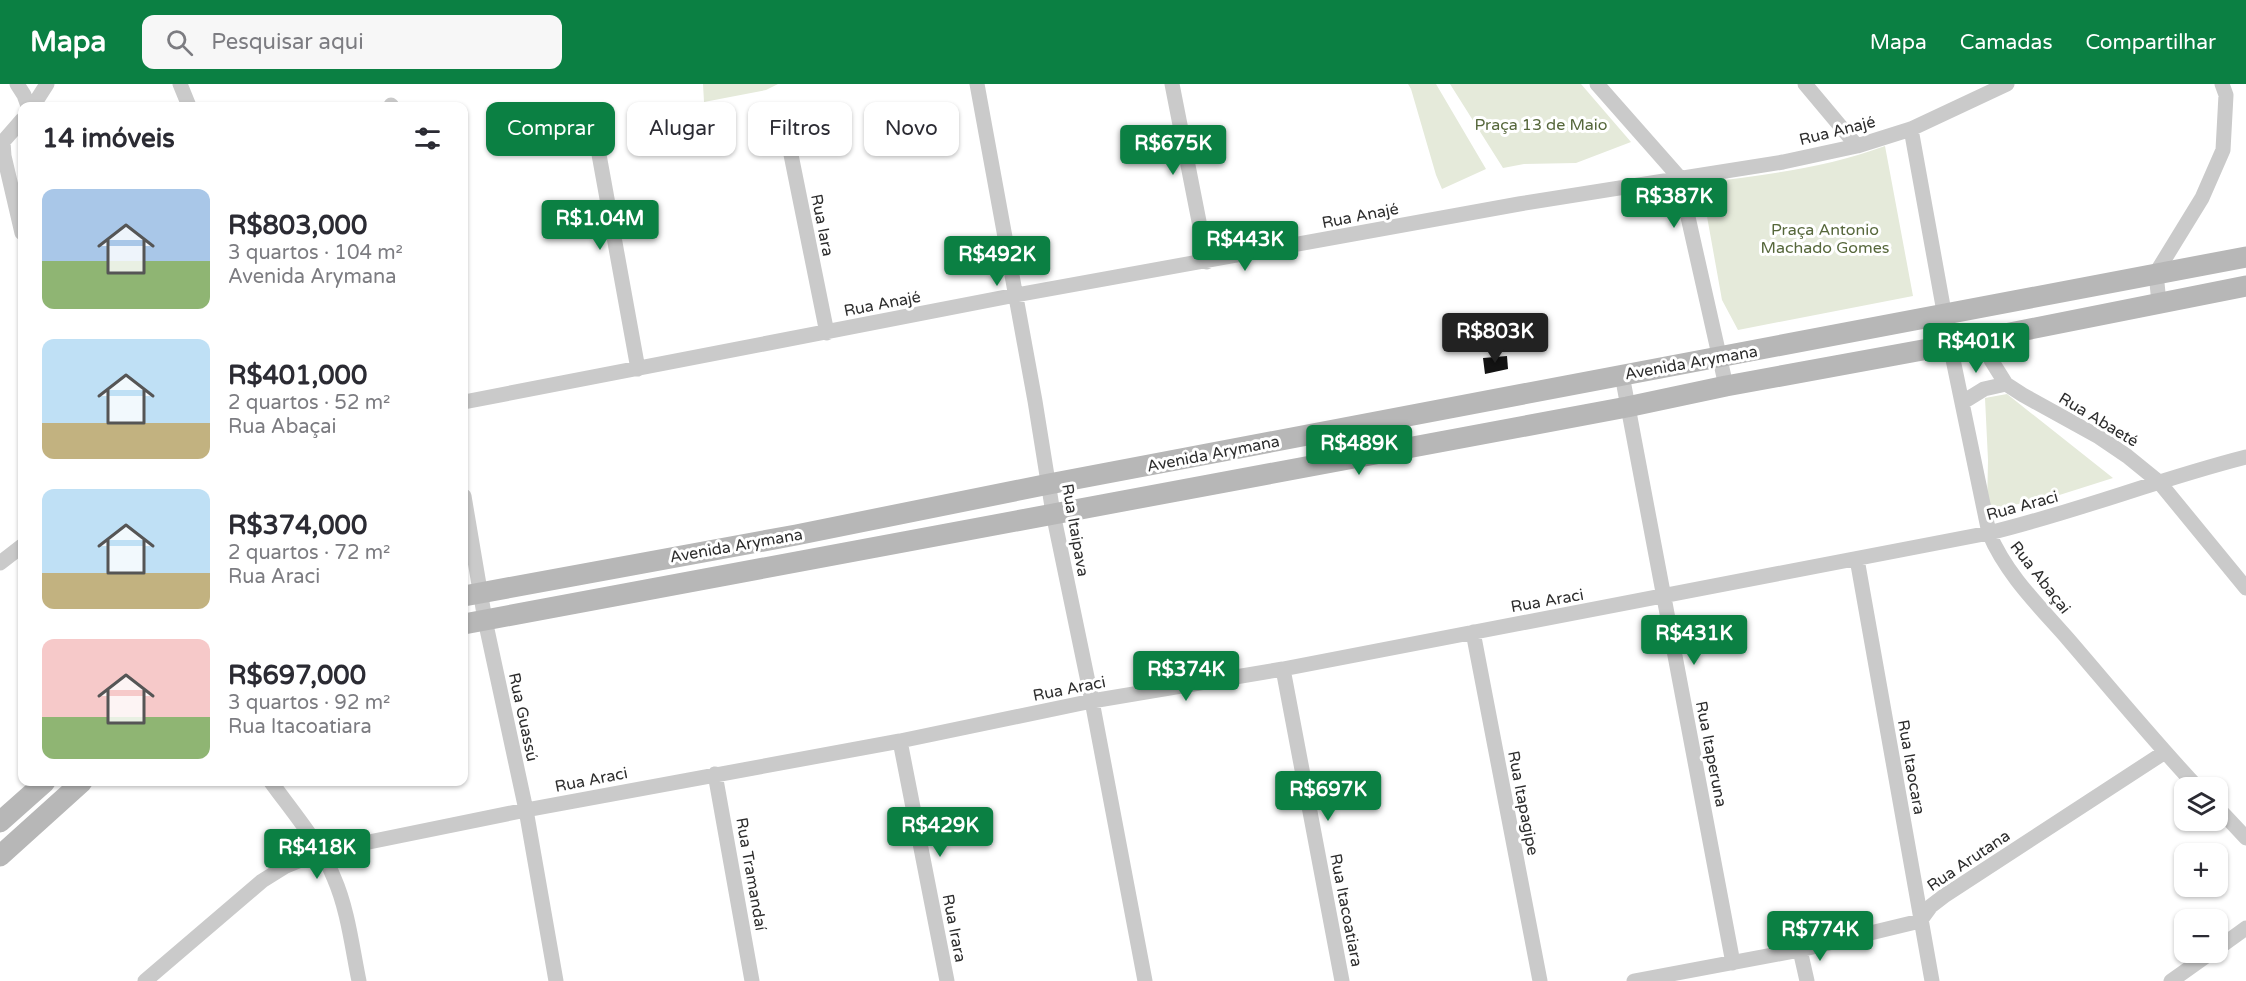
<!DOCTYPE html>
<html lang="pt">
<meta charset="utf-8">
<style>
body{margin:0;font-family:"Varela Round",sans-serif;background:#f7f7f7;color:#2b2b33;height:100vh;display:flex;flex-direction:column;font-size:22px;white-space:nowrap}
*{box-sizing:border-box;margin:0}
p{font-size:20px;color:#7c7c81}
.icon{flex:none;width:33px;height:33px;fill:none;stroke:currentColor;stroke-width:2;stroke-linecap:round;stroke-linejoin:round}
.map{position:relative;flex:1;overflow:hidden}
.drawer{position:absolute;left:18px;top:18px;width:450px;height:684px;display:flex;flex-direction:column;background:#fff;border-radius:12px;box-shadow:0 2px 4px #0004}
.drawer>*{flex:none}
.banner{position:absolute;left:486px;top:18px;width:570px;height:54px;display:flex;gap:12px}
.buttons{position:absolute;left:2174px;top:693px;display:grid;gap:12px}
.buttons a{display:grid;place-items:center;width:54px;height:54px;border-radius:12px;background:#fff;box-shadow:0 2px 4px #0004;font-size:30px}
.price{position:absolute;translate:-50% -51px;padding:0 14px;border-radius:6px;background:#0b8043;color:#fff;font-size:20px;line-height:39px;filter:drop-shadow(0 2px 3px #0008)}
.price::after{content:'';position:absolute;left:50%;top:36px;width:18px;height:14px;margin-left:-9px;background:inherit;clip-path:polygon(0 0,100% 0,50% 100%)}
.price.selected{background:#222;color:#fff}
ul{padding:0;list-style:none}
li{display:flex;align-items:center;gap:18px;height:150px;padding:0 24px}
li span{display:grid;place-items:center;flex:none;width:168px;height:120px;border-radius:12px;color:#555}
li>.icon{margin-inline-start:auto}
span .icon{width:72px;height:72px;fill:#fffc;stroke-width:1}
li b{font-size:26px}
h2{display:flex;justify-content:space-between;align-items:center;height:72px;padding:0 24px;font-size:26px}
.chip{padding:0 21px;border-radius:12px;background:#fff;box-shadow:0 2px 4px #0004;font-size:21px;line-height:54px}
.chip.selected{background:#0b8043;color:#fff}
header{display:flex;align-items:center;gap:36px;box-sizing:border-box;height:84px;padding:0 30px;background:#0b8043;color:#fff}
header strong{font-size:28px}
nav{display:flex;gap:33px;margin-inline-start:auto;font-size:21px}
.search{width:420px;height:54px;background:#f7f7f7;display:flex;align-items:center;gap:15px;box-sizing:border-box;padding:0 21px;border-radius:12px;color:#7c7c81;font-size:22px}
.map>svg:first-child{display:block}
.green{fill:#e5eada}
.building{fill:#141414}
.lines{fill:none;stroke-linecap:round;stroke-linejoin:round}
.minor{stroke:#cacaca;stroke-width:15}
.secondary{stroke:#b7b7b7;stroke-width:21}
.labels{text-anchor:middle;stroke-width:6;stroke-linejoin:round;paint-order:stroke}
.park-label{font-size:16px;fill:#56673b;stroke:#fff}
.street-label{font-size:16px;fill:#2d2d2d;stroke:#fff}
</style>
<header>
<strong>Mapa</strong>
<div class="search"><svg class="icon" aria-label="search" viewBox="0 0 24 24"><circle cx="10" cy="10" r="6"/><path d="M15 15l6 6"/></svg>Pesquisar aqui</div>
<nav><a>Mapa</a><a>Camadas</a><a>Compartilhar</a></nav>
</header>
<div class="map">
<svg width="2246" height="897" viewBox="0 0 2246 897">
<rect width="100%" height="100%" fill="#fff"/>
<path class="green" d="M703 0H778L766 6 704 18Z
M1408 0H1436L1486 85 1442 105 1436 91 1411 5Z
M1450 0H1581L1631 58 1576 79 1524 80 1503 84Z
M1885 62 1913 212 1738 246 1722 216 1701 99C1764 91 1826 84 1885 62Z
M2007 310 2113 394 2050 414 1987 426 1988 376 1985 314Z"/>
<path class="building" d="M1507 272 1508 285 1485 290 1483 274Z"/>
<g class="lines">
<path class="minor" d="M17 0 24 11 28 22
M180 0 189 22
M977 0 1035 317 1053 429 1092 617 1145 897
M1172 0 1207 178
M1597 0 1679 93 1726 302
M1805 0 1857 62
M391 21 392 22
M33 22 47 0
M785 41 827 249
M594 43 638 285
M1911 45 1950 261 1989 449C2006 490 2039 522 2068 555 2111 605 2153 656 2198 704
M3 58 4 72 22 149
M0 61 22 36
M2159 219 2156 189 2202 114 2223 66 2226 11 2222 0
M1988 252 1991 276 2006 300 2023 311 2099 353 2127 372 2159 398 2246 504
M1622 291 1733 879
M464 318 1016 211 1519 120 1783 78 1857 62 1911 45 2007 0
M1963 318 1984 305 2006 300
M464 412 485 536 526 726 556 897
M1857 475 1932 897
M0 479 22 462
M1473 548 1540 897
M1283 585 1342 897
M900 657 947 897
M715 690 752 897
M271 698C292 727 321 761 334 794 348 826 352 863 359 897
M2217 723 2246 754
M2217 865 2246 844
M1800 866 1807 897
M145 897 262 797 286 782 320 768 526 726 900 657 1092 617 1283 585 1989 449C2076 428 2159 395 2246 373
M1634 897 1800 866 1920 837 1931 822 1944 812 2165 668
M2171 897 2212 868"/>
<path class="secondary" d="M464 512 796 451 1049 400 2246 173
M464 540 1627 323 1726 302 1950 261 2246 202
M0 738 45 698
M0 772 82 698"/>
</g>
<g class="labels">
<g class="park-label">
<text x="1541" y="46">Praça 13 de Maio</text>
<text x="1825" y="151">Praça Antonio<tspan x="1825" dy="18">Machado Gomes</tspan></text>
</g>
<g class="street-label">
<text transform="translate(1837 46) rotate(-14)" y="6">Rua Anajé</text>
<text transform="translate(1360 131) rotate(-11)" y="6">Rua Anajé</text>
<text transform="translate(823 141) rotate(79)" y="6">Rua Iara</text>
<text transform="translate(882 219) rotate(-11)" y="6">Rua Anajé</text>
<text transform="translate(1691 278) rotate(-10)" y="6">Avenida Arymana</text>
<text transform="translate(2099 335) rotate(31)" y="6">Rua Abaeté</text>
<text transform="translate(1213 369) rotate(-11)" y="6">Avenida Arymana</text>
<text transform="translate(2022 421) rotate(-15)" y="6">Rua Araci</text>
<text transform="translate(1076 446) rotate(80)" y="6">Rua Itaipava</text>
<text transform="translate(736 461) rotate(-10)" y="6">Avenida Arymana</text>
<text transform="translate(2041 493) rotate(52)" y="6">Rua Abaçai</text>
<text transform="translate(1547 516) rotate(-10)" y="6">Rua Araci</text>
<text transform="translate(1069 604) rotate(-11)" y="6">Rua Araci</text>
<text transform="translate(524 633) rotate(78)" y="6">Rua Guassú</text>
<text transform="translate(1712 670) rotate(79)" y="6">Rua Itaperuna</text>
<text transform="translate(1912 683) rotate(80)" y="6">Rua Itaocara</text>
<text transform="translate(591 695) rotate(-11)" y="6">Rua Araci</text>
<text transform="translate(1524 719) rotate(79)" y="6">Rua Itapagipe</text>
<text transform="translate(1968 776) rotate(-34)" y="6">Rua Arutana</text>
<text transform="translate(752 790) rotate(80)" y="6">Rua Tramandaí</text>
<text transform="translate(1347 826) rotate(79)" y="6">Rua Itacoatiara</text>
<text transform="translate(955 844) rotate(79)" y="6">Rua Irara</text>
</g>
</g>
</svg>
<div class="buttons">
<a><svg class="icon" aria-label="layers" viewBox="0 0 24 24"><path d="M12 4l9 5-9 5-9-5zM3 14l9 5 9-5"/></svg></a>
<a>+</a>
<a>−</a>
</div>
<b class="price" style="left:1173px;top:92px">R$675K</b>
<b class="price" style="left:1674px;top:145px">R$387K</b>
<b class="price" style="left:600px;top:167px">R$1.04M</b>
<b class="price" style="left:1245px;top:188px">R$443K</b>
<b class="price" style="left:997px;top:203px">R$492K</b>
<b class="price selected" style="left:1495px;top:280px">R$803K</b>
<b class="price" style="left:1976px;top:290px">R$401K</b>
<b class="price" style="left:1359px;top:392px">R$489K</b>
<b class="price" style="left:1694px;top:582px">R$431K</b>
<b class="price" style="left:1186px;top:618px">R$374K</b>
<b class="price" style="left:1328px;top:738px">R$697K</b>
<b class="price" style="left:940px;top:774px">R$429K</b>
<b class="price" style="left:317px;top:796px">R$418K</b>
<b class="price" style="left:1820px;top:878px">R$774K</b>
<div class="banner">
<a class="chip selected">Comprar</a>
<a class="chip">Alugar</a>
<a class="chip">Filtros</a>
<a class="chip">Novo</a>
</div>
<section class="drawer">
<h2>14 imóveis<svg class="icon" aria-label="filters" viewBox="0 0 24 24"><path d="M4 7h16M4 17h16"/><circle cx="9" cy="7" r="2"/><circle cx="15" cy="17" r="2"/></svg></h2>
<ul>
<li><span style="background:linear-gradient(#a9c7e8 60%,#8fb573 0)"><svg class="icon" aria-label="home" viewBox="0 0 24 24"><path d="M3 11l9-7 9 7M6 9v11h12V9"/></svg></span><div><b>R$803,000</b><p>3 quartos · 104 m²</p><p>Avenida Arymana</p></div></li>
<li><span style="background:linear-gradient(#bfe0f5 70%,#c2b280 0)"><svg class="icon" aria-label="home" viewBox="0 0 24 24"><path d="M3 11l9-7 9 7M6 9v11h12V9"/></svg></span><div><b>R$401,000</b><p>2 quartos · 52 m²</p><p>Rua Abaçai</p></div></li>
<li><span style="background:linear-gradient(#bfe0f5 70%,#c2b280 0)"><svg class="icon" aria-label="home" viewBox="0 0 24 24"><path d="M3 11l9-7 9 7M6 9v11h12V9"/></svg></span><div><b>R$374,000</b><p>2 quartos · 72 m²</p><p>Rua Araci</p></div></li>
<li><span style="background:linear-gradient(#f6c9c9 65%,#8fb573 0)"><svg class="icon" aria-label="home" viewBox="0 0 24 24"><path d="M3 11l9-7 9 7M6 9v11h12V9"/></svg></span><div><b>R$697,000</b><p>3 quartos · 92 m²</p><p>Rua Itacoatiara</p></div></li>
</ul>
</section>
</div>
